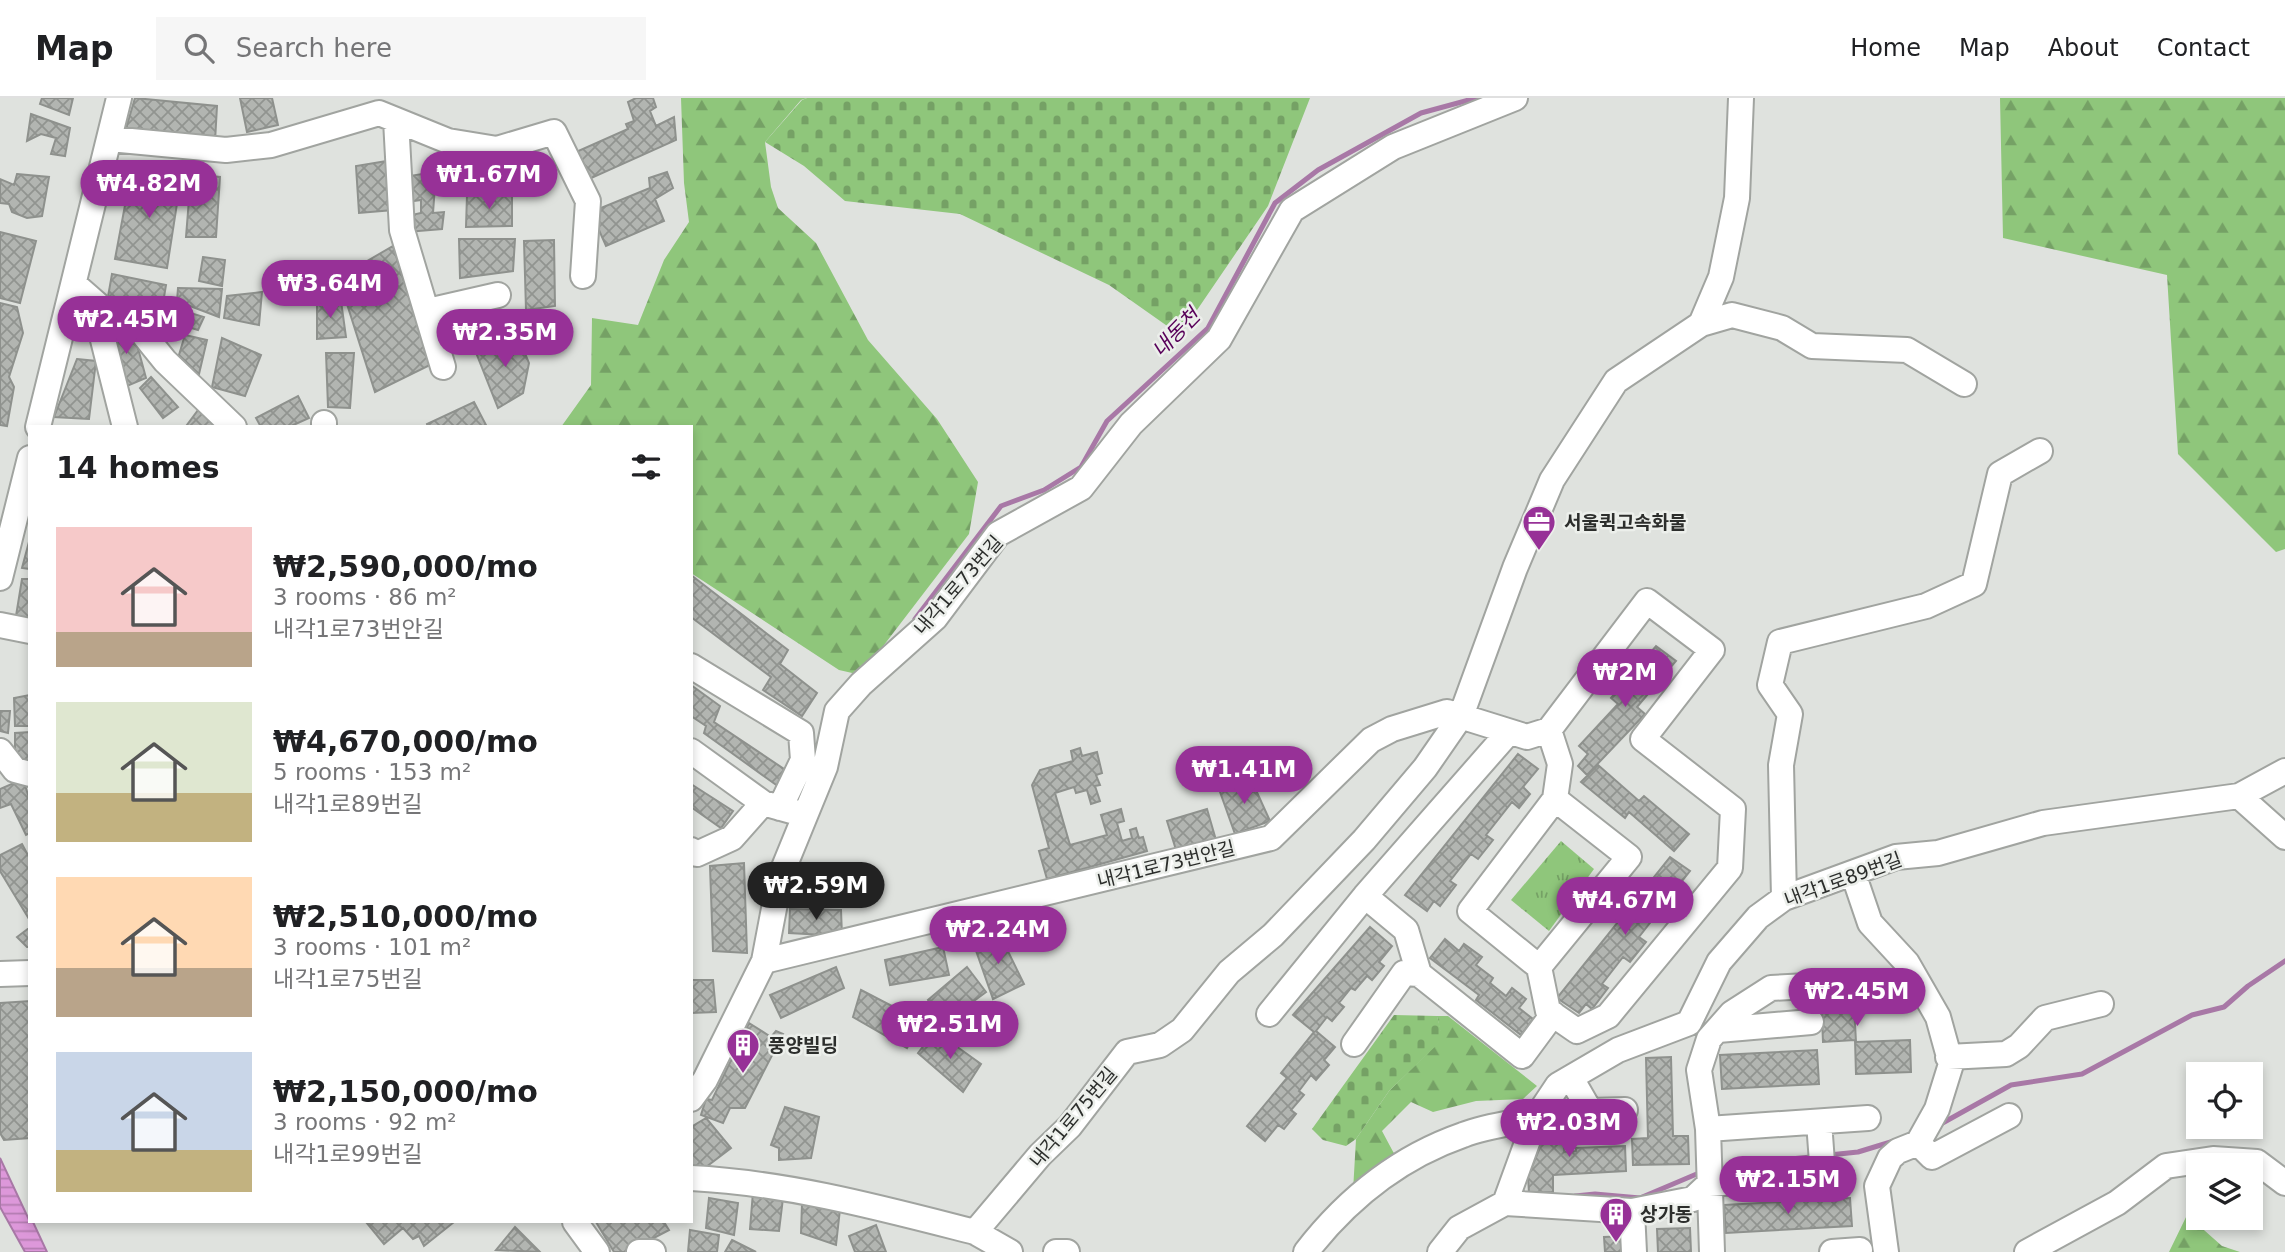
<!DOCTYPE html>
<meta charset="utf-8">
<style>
body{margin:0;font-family:"DejaVu Sans","Noto Sans KR",sans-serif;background:#f6f6f6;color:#202124;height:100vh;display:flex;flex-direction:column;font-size:26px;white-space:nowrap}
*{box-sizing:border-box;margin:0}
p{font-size:23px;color:#757577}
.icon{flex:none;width:38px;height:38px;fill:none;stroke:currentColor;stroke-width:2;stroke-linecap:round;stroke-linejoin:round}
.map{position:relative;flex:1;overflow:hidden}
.details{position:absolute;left:28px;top:327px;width:665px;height:798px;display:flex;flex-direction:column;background:#fff;border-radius:0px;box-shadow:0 4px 10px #0003}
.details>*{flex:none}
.tools{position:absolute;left:2186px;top:964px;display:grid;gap:14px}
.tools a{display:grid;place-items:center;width:77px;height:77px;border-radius:0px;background:#fff;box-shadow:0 4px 10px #0003;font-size:35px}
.price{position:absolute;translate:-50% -60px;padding:0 16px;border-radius:24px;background:#973197;color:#fff;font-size:23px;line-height:46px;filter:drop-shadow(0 2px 4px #0008)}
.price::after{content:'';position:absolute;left:50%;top:42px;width:21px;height:16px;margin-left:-10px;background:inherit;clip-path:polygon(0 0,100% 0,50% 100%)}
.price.current{background:#222;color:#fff}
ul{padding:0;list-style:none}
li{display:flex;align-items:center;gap:21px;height:175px;padding:0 28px}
li span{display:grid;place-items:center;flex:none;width:196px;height:140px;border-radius:0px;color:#555}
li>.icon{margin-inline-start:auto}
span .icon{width:84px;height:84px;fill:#fffc;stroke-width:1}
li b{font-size:30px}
h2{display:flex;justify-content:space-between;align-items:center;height:84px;padding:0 28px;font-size:30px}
header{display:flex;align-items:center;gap:42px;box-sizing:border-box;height:98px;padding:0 35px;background:#fff;border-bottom:2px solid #e0e0e0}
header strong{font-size:33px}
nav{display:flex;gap:38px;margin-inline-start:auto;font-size:24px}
.search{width:490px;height:63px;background:#f6f6f6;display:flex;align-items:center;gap:18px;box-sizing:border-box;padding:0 24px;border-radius:0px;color:#757577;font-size:26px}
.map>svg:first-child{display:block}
.grass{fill:url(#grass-tufts)}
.forest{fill:url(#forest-firs)}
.cemetery{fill:url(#cemetery-stones)}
.water{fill:url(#water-rules);stroke:#a878a6;stroke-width:2}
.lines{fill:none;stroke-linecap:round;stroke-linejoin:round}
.stream{stroke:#a878a6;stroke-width:5}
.building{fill:url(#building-cross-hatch);stroke:#8e918d;stroke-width:2}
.minor-casing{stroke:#a1a4a0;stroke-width:28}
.minor{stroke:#fff;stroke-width:24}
.labels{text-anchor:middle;stroke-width:5;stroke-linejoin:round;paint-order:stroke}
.poi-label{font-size:19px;font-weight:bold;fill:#2c2e2c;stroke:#ecefeb;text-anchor:start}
.street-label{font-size:19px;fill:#2c2e2c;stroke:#ecefeb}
.water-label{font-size:21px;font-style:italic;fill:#580059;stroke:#ecefeb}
</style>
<header>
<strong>Map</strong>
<div class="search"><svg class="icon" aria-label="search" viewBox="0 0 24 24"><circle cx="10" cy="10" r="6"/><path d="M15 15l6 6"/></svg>Search here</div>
<nav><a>Home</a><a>Map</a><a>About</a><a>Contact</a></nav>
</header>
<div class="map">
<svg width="2285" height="1154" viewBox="0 0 2285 1154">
<defs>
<pattern id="grass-tufts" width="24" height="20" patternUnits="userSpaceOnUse" patternTransform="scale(1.75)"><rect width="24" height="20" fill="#8fc67b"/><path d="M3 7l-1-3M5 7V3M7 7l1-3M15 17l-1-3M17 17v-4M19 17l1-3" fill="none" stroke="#75a165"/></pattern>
<pattern id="forest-firs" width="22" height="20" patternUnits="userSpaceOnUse" patternTransform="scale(1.75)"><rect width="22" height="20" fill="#8fc67b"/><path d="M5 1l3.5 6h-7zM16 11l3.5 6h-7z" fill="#75a165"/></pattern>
<pattern id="cemetery-stones" width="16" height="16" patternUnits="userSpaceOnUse" patternTransform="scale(1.75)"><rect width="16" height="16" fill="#8fc67b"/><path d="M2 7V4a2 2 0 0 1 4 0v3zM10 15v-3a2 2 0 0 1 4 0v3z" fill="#75a165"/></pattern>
<pattern id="water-rules" width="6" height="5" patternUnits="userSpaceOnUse" patternTransform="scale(1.75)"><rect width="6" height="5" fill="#dd98da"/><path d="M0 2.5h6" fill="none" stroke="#b37cb1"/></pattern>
<pattern id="building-cross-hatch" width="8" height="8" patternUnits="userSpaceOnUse" patternTransform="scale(1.75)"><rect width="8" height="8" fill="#b2b5b1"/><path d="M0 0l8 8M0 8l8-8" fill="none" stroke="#919490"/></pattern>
</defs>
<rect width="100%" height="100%" fill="#dfe2de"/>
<path class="grass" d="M1561 743 1594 771 1549 833 1511 802Z"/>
<path class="forest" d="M681 0H807L801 2 765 44 771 89 778 110 816 145 868 242 937 321 978 384 969 436 861 577 839 572 691 475V329H561L591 287 592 220 638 227 664 162 689 124 684 85Z
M2000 0H2285V451L2276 454 2178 356 2167 177 2003 140Z
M1437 918H1448L1537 988 1523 1001 1476 1003 1433 1014 1411 1004 1382 1033 1398 1063 1353 1093 1356 1041 1389 993 1442 941Z
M2187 1117 2222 1148 2240 1154H2169Z"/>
<path class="cemetery" d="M807 0H1310L1268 108 1180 237 1109 187 960 116 845 103 804 68 765 44 802 2Z
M1394 917 1437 918 1443 941 1389 993 1356 1041 1346 1048 1323 1042 1312 1031Z"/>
<path class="water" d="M0 1060 30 1124H33L47 1154H25L0 1109Z"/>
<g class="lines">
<path class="stream" d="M915 521 1001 408 1044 392 1081 369 1107 323 1208 230 1275 105 1318 72 1421 15 1476 0
M1939 1027 2011 987 2082 976 2192 917 2224 909 2248 888 2285 863
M1829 1057 1858 1054 1894 1043
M1739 1066 1811 1059
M1575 1098 1595 1096 1640 1100 1699 1075"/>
</g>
<path class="building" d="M42 0H73L69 17 40 6Z
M135 0 217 8 215 44 125 34Z
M240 0H272L278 27 247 34Z
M653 0 656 9 650 13 656 28 674 19 676 42 587 82 576 54 628 31 626 26 634 23 628 4 636 0Z
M31 16 70 30 65 58 51 56 56 40 41 36 27 43Z
M387 63 393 112 359 115 356 68Z
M667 74 673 90 655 101 664 123 606 148 591 114 650 90 649 80Z
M131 75 181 80 167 170 115 161Z
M17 76 49 79 42 118 27 120 12 114 9 106 0 105V81L14 87Z
M191 76 220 79 216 139H186Z
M422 76 427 89 435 88 433 115 444 114 442 131 407 134V118L421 115V102L406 104 409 78Z
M467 97 512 98V128L466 129Z
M0 134 36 143 20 205 0 200Z
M459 141H515L513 173 460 180Z
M554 142 555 208 526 212 524 143Z
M393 148 430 267 375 294 340 184 362 166Z
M203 159 225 162 222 188 199 183Z
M112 176 166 187 164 199 148 200 147 208 135 206 132 217 106 210Z
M178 190 222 191 219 219 177 203Z
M262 194 259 227 224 220 227 198Z
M317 203H341L346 239 317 241Z
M0 205 17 209 23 235 9 279 14 289 7 328 0 327Z
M161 206 204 219 198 232 175 225 167 244 149 230Z
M132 228 146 280 120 291 105 232Z
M517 236 529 265 523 295 498 310 475 252Z
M185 237 207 242 199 276 179 257Z
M222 240 261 257 245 298 212 289Z
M326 255H354L350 310 328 309Z
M77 261 96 263 89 321 54 319Z
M151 279 178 309 163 320 140 290Z
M298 298 309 320 289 329H261L256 320Z
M474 304 487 329H428L427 326Z
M201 308 222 329H189L187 327Z
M30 440V471L22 470Z
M691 477 788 552 780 566 817 595 802 618 763 592 771 579 691 519Z
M22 481H30V528L15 524Z
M1656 548 1676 563 1637 609 1645 616 1587 677 1578 668 1588 656 1579 648 1618 606 1611 600Z
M691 587 720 608 714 624 790 675 779 689 704 635 706 628 691 618Z
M30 597V628H15L14 600Z
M0 613H10L8 635 0 633Z
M30 634V662L15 661V635Z
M1080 650 1082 658 1097 654 1102 675 1096 677 1100 687 1095 688 1100 703 1091 706 1087 692 1076 695 1074 689 1055 695 1070 747 1107 737 1101 717 1121 711 1124 723 1117 725 1122 743 1132 740 1130 732 1136 730 1139 740 1143 739 1147 753 1047 781 1039 753 1049 750 1032 687 1040 672 1073 663 1071 653Z
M1518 656 1538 671 1523 689 1530 696 1519 710 1512 704 1486 737 1493 742 1478 761 1471 756 1450 783 1456 787 1440 808 1434 803 1427 813 1405 797Z
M1598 667 1639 703 1644 698 1689 736 1674 753 1629 714 1625 720 1581 684Z
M1250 679 1270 723 1235 736 1219 691Z
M23 681 30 703V735L26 737 11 706 0 710V691Z
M691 686 733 713 721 730 691 709Z
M1207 711 1216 742 1177 755 1167 723Z
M22 746 30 761V849H27L17 839 29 830V821L0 773V757Z
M1670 759 1690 773 1675 792 1683 798 1672 813 1664 807 1639 839 1646 844 1630 864 1623 859 1602 886 1608 890 1592 911 1586 906 1579 915 1557 900Z
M744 765 747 855 713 853 710 768Z
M790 811 841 812 842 838 789 835Z
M1370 829 1392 848 1379 864 1384 868 1372 882 1367 878 1355 892 1351 890 1339 905 1344 909 1332 923 1327 919 1316 933 1335 949 1324 962 1329 967 1316 982 1311 977 1299 993 1304 997 1291 1012 1296 1016 1284 1031 1278 1027 1265 1043 1247 1028 1287 980 1281 975 1314 934 1293 917Z
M999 835 1024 886 993 901 973 844Z
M1445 841 1459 853 1464 846 1482 859 1476 867 1493 880 1490 885 1506 898 1512 890 1526 901 1519 910 1533 921 1521 937 1476 902 1479 897 1430 860Z
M943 849 949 877 890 887 885 862Z
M836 869 844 890 781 920 770 897Z
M967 869 986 894 944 925 928 902Z
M1852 871 1856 944 1910 942 1911 974 1856 976 1855 942 1823 944 1820 872Z
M691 882H713L716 914 691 915Z
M861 892 921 923 907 950 853 919Z
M30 903V1040L4 1042 0 1035V905Z
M749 925 771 939 776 933 783 936 745 1010H730L723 1025 701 1017 706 1001 712 1002Z
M935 933 981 966 963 994 918 955Z
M1817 952 1819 986 1722 991 1720 957Z
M1671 959 1673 1038H1688L1689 1066 1633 1067 1632 1041 1648 1040 1646 960Z
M785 1009 819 1019 811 1060 779 1062V1050L771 1047Z
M706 1020 731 1050 706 1069 691 1070V1029Z
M1563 1022 1564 1054 1576 1053V1050L1625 1048 1626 1073 1553 1077V1094L1529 1095 1528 1078 1539 1052V1035L1546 1029V1023Z
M753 1094 783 1100 779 1133 750 1131Z
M709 1100 738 1105 734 1137 706 1130Z
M1850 1100 1852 1128 1726 1135 1724 1107Z
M802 1106 840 1111 836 1147 801 1135Z
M366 1124H454L424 1148 419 1138 413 1141 403 1130 384 1146Z
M596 1124H664L669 1132 627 1154H614Z
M876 1127 886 1154H855L849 1138Z
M515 1129 540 1154 496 1152Z
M1690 1130 1691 1154H1658L1657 1131Z
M690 1132 719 1137 717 1154H688Z
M1627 1138 1628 1154H1605L1604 1139Z
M732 1142 756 1154H725Z"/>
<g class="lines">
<defs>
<path id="minor" d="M396 22 402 132 443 269
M110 41 226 52 271 47 379 15 448 43 497 51 554 34 588 103 583 178
M74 186 106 214 131 221 165 263 234 329
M85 200 96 214 125 329
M428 213 498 197
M1701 226 1732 217 1782 230 1812 248 1907 252 1964 286
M324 325V329
M38 329 119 0
M0 480 30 360
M0 527 30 533
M691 568 801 635 803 662 780 710
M0 653 15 672 30 676
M691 653 763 705 795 714
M2239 698 2285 739
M691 752 697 756 732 740 763 705
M1853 775 1870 825 1907 865 1938 919 1951 966 1937 1011 1918 1045 1898 1053 1890 1060 1877 1088 1886 1154
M1365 798 1406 832 1419 876 1522 958 1553 916
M1784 800 1781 667 1790 616 1770 587 1780 544 1926 508 1974 486 2000 376 2040 353
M764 863 1271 740 1371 642 1392 631 1447 614 1527 639 1549 632 1647 503 1712 552 1643 641 1733 711 1730 770 1608 918 1577 933 1548 913 1539 869 1629 759 1555 701 1560 666 1549 632
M1539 869 1470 813 1555 701
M0 876 30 875
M1269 916 1365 798 1508 635
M1718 932 1811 924
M1354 946 1404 875 1419 876
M1948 959 2006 956 2019 948 2045 920 2101 906
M1571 980 1590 1013 1625 1012
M691 1001 705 982 764 863 780 779 825 669 837 613 861 586 935 520 998 436 1081 390 1131 326 1219 241 1292 112 1393 49 1515 0
M1708 1031 1699 972 1709 941 1732 915 1771 890 1808 888
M1918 1045 1932 1059 2009 1018
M691 1080C789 1085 881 1110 975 1134L1040 1057 1070 1028 1127 954 1160 947 1182 932 1229 874 1273 837 1364 742 1425 670 1461 618 1515 470 1552 382 1616 283 1701 226 1721 179 1737 100 1741 0
M1505 1105 1536 1020 1558 987 1618 952 1689 925 1719 864 1758 819 1784 800 1896 759 1938 755 2043 725 2239 698 2285 673
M1632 1113 1634 1154
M575 1124 597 1154
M975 1134 1010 1154
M639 1154H653
M1056 1154H1067
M1306 1154C1347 1101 1400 1059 1463 1037 1486 1028 1513 1025 1536 1020
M1440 1154 1459 1130 1505 1105 1632 1113 1693 1101 1709 1086 1823 1078 1819 1024
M1712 1154 1708 1031 1868 1020
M1832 1154 1860 1152
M2027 1154 2117 1105 2166 1068 2213 1061 2257 1064 2285 1085"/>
</defs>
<use href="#minor" class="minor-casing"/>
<use href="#minor" class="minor"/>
</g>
<defs>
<symbol id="office-pin" viewBox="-11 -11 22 30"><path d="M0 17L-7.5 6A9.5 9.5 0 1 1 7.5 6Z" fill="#973197" stroke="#ecefeb"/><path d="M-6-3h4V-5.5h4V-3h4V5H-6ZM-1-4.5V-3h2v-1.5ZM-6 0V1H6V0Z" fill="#fff"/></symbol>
<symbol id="building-pin" viewBox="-11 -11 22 30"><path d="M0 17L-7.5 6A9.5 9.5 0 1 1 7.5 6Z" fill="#973197" stroke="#ecefeb"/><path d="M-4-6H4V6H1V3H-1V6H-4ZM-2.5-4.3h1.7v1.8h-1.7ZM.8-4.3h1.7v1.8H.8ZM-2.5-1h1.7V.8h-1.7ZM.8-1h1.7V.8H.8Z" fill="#fff"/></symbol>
</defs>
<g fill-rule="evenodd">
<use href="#office-pin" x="1520" y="405" width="38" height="52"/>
<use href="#building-pin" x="724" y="928" width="38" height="52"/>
<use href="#building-pin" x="1597" y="1097" width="38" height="52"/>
</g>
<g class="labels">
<g class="poi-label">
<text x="1564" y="431">서울퀵고속화물</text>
<text x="768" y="954">풍양빌딩</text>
<text x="1640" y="1123">상가동</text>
</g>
<g class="street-label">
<text transform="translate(958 487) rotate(-49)" y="7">내각1로73번길</text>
<text transform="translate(1166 766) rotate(-14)" y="7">내각1로73번안길</text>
<text transform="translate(1843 781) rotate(-20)" y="7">내각1로89번길</text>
<text transform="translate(1073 1019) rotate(-50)" y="7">내각1로75번길</text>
</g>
<g class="water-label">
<text transform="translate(1176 235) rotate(-46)" y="7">내동천</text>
</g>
</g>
</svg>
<div class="tools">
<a><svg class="icon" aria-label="locate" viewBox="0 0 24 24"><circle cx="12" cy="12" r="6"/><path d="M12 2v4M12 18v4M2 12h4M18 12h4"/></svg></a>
<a><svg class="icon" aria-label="layers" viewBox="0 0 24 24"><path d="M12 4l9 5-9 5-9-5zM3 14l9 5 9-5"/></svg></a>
</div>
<b class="price" style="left:489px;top:113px">₩1.67M</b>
<b class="price" style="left:149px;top:122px">₩4.82M</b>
<b class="price" style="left:330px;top:222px">₩3.64M</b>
<b class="price" style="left:126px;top:258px">₩2.45M</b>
<b class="price" style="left:505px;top:271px">₩2.35M</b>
<b class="price" style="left:1625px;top:611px">₩2M</b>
<b class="price" style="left:1244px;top:708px">₩1.41M</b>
<b class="price current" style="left:816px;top:824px">₩2.59M</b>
<b class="price" style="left:1625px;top:839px">₩4.67M</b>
<b class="price" style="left:998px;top:868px">₩2.24M</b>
<b class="price" style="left:1857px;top:930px">₩2.45M</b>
<b class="price" style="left:950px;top:963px">₩2.51M</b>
<b class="price" style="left:1569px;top:1061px">₩2.03M</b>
<b class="price" style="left:1788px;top:1118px">₩2.15M</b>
<section class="details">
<h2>14 homes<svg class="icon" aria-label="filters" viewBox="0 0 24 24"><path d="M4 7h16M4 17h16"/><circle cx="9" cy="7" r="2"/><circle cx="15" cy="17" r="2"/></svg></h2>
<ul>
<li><span style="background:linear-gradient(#f6c9c9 75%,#b9a48a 0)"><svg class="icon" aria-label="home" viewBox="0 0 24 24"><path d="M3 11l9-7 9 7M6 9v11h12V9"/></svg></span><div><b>₩2,590,000/mo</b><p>3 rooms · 86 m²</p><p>내각1로73번안길</p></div></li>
<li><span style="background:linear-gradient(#dfe7d0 65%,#c2b280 0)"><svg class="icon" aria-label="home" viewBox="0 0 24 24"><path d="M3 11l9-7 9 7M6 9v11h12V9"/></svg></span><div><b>₩4,670,000/mo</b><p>5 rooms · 153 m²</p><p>내각1로89번길</p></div></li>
<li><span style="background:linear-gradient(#ffd9b3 65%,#b9a48a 0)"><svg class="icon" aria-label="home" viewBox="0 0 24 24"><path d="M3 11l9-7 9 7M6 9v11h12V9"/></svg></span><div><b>₩2,510,000/mo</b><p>3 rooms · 101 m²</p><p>내각1로75번길</p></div></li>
<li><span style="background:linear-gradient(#c9d6e8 70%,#c2b280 0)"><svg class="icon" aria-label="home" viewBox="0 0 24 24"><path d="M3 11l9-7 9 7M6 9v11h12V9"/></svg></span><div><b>₩2,150,000/mo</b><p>3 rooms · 92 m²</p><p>내각1로99번길</p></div></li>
</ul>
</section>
</div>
